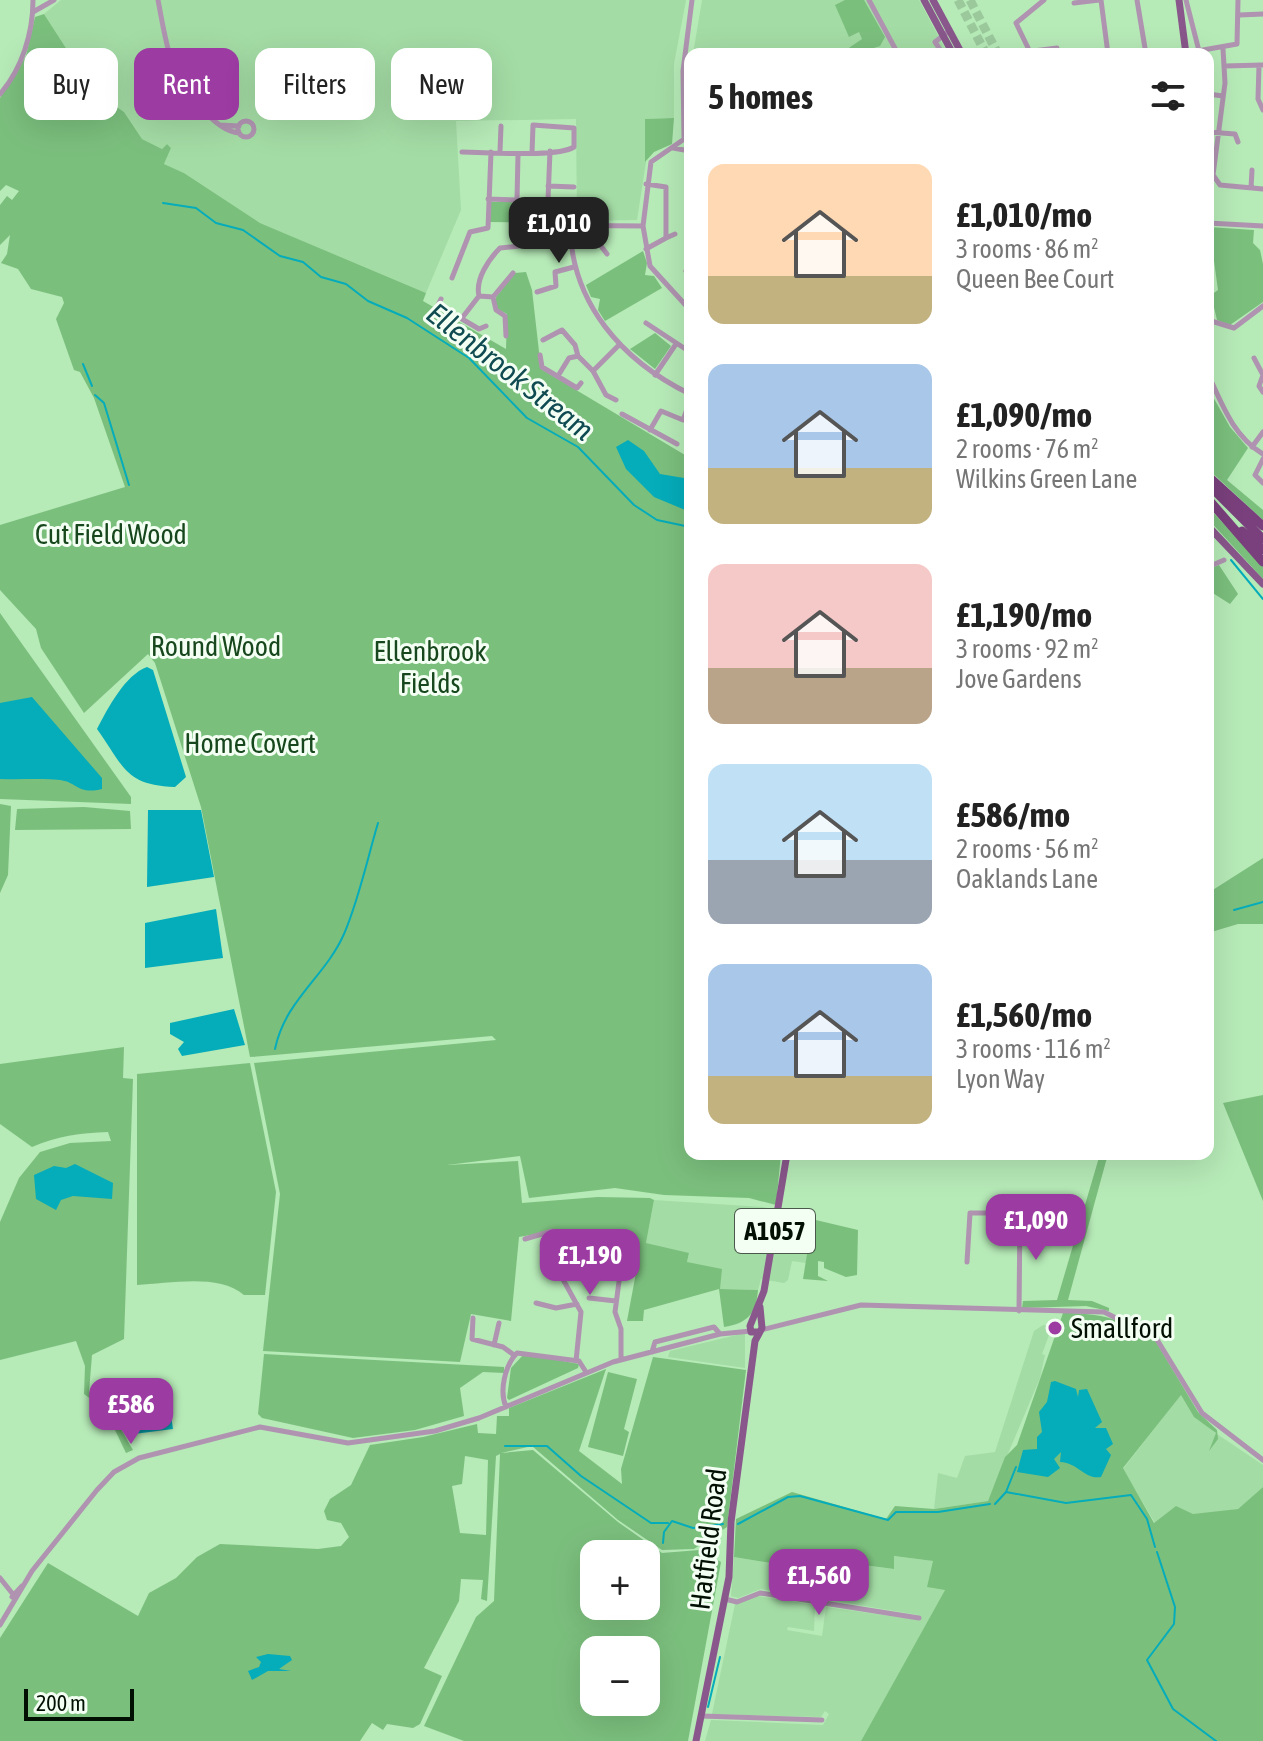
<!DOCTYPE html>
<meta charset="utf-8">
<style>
body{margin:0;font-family:"Asap Condensed",sans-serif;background:#f6f6f6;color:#222;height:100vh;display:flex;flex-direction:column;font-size:30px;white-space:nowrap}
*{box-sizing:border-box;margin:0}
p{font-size:26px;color:#767676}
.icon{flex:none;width:44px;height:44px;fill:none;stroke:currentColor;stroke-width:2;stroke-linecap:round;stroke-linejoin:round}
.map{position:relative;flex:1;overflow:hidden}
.side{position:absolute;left:684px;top:48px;width:530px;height:1112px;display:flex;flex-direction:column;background:#fff;border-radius:16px;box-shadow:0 8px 32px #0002}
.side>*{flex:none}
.hud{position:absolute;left:24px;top:48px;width:540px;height:72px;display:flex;gap:16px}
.controls{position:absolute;left:580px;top:1540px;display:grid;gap:16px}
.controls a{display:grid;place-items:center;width:80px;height:80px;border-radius:16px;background:#fff;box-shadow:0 8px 32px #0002;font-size:40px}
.scale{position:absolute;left:24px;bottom:20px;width:110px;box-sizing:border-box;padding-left:8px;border:4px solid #011002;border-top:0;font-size:22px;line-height:28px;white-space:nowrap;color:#011002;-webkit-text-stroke:6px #f4fff4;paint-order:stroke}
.price{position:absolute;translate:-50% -68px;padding:0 18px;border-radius:16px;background:#9c3ba2;color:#fff;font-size:26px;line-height:52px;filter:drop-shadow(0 2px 4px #0008)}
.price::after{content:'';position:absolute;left:50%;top:48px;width:24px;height:18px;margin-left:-12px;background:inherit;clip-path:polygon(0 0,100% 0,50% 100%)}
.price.on{background:#222;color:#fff}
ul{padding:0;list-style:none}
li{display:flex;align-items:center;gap:24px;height:200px;padding:0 24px}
li span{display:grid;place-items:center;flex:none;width:224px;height:160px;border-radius:16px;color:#555}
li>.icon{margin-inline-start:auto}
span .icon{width:96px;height:96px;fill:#fffc;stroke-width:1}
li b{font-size:34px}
h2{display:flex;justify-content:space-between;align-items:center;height:96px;padding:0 24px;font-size:34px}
.tag{padding:0 28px;border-radius:16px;background:#fff;box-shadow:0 8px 32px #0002;font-size:28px;line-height:72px}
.tag.on{background:#9c3ba2;color:#fff}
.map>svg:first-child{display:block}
.built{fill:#a4dca5}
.green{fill:#7bbf7d;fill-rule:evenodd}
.water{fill:#05acba}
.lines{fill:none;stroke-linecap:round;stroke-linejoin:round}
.stream{stroke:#05acba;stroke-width:2}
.highway-tunnel{stroke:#9bc99c;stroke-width:9;stroke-dasharray:9 4.5;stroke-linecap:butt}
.minor{stroke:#af93b0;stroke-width:5}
.major{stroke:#89578b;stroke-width:7}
.highway{stroke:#7a407d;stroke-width:9}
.poi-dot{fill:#9c3ba2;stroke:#f4fff4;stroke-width:3}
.labels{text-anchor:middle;stroke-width:6;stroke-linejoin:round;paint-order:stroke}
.shield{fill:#f4fff4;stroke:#4a584b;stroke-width:2}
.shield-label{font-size:26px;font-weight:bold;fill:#011002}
.park-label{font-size:28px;fill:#17471c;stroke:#f4fff4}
.poi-label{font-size:28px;fill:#011002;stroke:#f4fff4;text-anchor:start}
.street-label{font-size:28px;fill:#011002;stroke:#f4fff4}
.water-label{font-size:30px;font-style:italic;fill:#0f4b51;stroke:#f4fff4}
</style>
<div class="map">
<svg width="1263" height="1741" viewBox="0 0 1263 1741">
<rect width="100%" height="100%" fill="#b6eab7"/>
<path class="built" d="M61 0H686L674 64V118L645 119 646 162 637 220 577 221 576 119 456 121 461 210 426 293 260 223 184 173 164 164 171 148 167 144 162 149 142 139 124 112 93 90 44 14Z
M702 0H919L948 54H693Z
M654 1200 763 1207 813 1219 806 1263 792 1261 788 1280 784 1283 761 1279 758 1290 719 1289 687 1262 689 1254 646 1243Z
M1043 1325 1052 1327 1042 1354 1045 1355 1040 1378 988 1501 934 1509 938 1473 957 1478 965 1456 995 1452 1034 1331Z
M745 1333V1368L668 1357 670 1351Z
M1181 1394 1214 1432 1263 1465V1487L1238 1509 1155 1523 1123 1469Z
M786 1555 893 1569V1556L933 1561 945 1590 861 1741H705L711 1720 823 1725 829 1714 825 1711 821 1717 712 1714 735 1604 758 1596 815 1605 814 1631 788 1627 787 1630 822 1636 826 1607 919 1620V1615L761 1589 738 1598 731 1596 734 1557 783 1565Z"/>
<path class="green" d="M845 0H864L885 37 880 46 855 54H840L862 39 859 32 849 37 835 5Z
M44 14 93 90 124 112 142 139 162 149 167 144 171 148 164 164 184 173 260 223 426 293 423 301 506 349 507 314 496 308V297L515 273 526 272 532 290 541 369 690 458V1154H781L776 1205 749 1198 664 1195 615 1188 529 1198 520 1156 447 1165 518 1161 522 1203 598 1197 650 1198 654 1200 646 1243 689 1253 687 1262 722 1269 720 1289 758 1290C756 1314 748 1323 724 1327L719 1289 644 1310 643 1321H627L638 1262 625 1259 591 1262 594 1240 577 1238 568 1244 569 1260 560 1269 558 1258 565 1237 559 1230 519 1237 511 1321 471 1314 460 1362 263 1351 280 1194 254 1063 496 1040 492 1036 250 1057 201 807 155 663 148 654 84 713 41 648 36 629 0 590V525L125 487 94 398 80 372 74 370 56 319 64 303 62 297 31 289 18 269 1 263 7 254 10 235 0 245V205L7 196 12 200 19 191 6 185 0 191V98L26 56 35 17Z
M674 118 672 144 654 152 645 162V119Z
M490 202H545L544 223 490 222Z
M1208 227 1254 230 1253 243 1260 250 1263 264V302L1230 325 1217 320 1211 295 1218 290 1214 261H1208Z
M643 251 647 263 645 275 654 276 662 288 605 321 598 310 600 299 591 297 586 285Z
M655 333 671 346 655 369 630 349Z
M1208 388 1230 427 1248 448 1227 480 1263 510V520L1208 469Z
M1208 507 1263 566V579L1208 519Z
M1219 565 1238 594 1230 604 1208 590V569Z
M0 613 131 797V804L0 799Z
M0 804 11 806 8 875 0 893Z
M84 807 130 811 131 829 15 830 17 809Z
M1263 858V924H1238L1208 933V893Z
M124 1047 123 1078 133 1079 124 1339 92 1355 89 1392 117 1398 119 1426 133 1450 126 1453 115 1430 110 1401 92 1400 84 1394 85 1366 76 1341 0 1360V1222L19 1178 40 1152 70 1143 111 1141 108 1132C80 1133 57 1136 32 1147L0 1124V1064Z
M250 1063 276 1192 265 1295H244C218 1273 168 1284 137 1285V1074Z
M1263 1095V1201L1223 1103Z
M1100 1154H1108L1068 1300 1092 1301 1109 1308V1311L1086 1306 1022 1308 1023 1301 1057 1300Z
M782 1212 858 1230 857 1275 846 1277 824 1268V1262L818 1261V1276L828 1281 803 1279 808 1248 793 1243 794 1224 780 1221Z
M1063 1313C1097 1313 1130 1319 1156 1342L1198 1412 1217 1430 1218 1439 1209 1451 1216 1433 1194 1417 1181 1395 1123 1468 1154 1523 1176 1506 1193 1514 1238 1509 1263 1487V1741H861L945 1590 927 1587 933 1561 894 1556V1569L786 1555 783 1565 734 1557 736 1519 792 1492 886 1519 895 1506 934 1509 988 1501 1005 1457 1017 1445Z
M264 1354 504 1367V1373L483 1372 460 1388 464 1416 415 1430 353 1438 262 1418 258 1414Z
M524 1354 579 1364 578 1368 509 1400 507 1398 511 1368Z
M653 1357 746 1370 727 1527 694 1549 662 1550 618 1520 532 1446 501 1453 533 1450 618 1522 662 1553 699 1550 721 1562 688 1741H464L424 1726 476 1617 494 1601 500 1454 496 1456 487 1601 481 1599 483 1580 461 1579 459 1601 424 1668 442 1676 420 1724 413 1728 387 1724 383 1730 372 1723 360 1741H0V1638L48 1563 138 1616 149 1593 176 1578 197 1557 220 1544 318 1549 341 1546 349 1537 341 1523 327 1520 324 1511 330 1499 351 1485 370 1445 423 1437 477 1424 478 1433 496 1434 497 1416H509V1408L606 1369 579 1451 622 1484 621 1469ZM465 1456 488 1460 486 1535 460 1533 452 1486 462 1484ZM594 1554H646V1606H594ZM594 1650H646V1702H594Z
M608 1372 637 1379 624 1429 629 1432 623 1456 588 1447Z"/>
<path class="water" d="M628 440 644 451 660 474 690 479V512L654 497 626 469 616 447Z
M147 667 153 670 186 777 175 787C125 785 124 767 97 729 108 708 125 675 147 667Z
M32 697 102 778V789C78 795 77 782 60 780 41 778 20 780 0 779V703Z
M148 810H201L214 877 147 887Z
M216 909 223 958 145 968V923Z
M234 1009 245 1045 182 1056 178 1049 184 1042 170 1034V1023Z
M75 1164 113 1183 112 1199 73 1196 61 1200 56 1210 36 1199 34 1175 54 1166 66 1168Z
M1055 1381 1076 1389 1078 1397 1079 1390 1087 1389 1102 1422 1095 1428H1106L1113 1444 1106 1449 1111 1455 1101 1477C1085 1480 1077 1462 1060 1462L1061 1452 1054 1459 1060 1468 1048 1477 1017 1472 1023 1450 1037 1449V1437L1042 1432 1039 1412 1047 1402 1051 1382Z
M163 1411 171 1415 173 1429 134 1434 131 1418Z
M268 1654 290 1656 292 1660 279 1669 291 1671H268L252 1680 248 1671 259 1667 261 1662 256 1657Z"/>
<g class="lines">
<path class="stream" d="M163 203 196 208 216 223 243 230 280 256 303 262 321 277 346 284 368 301 407 318 469 358 527 418 578 447 634 505 657 520 690 527
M83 364 92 386
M95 395 104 403 129 485
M1231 560 1263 599
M1234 910 1263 902
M275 1049C285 1000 325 977 344 934 359 899 367 860 378 823
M505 1446H547L581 1476 651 1523H668
M1006 1492 1066 1503 1131 1495 1147 1519 1155 1547
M995 1504 1006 1492 1016 1467
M738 1524 788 1497 800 1496 888 1520 896 1512H938L990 1504
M663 1543 664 1532 672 1521 693 1528 723 1524
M1157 1552 1175 1607 1174 1624 1147 1660 1173 1709 1216 1741
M708 1707 720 1657"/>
<path class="highway-tunnel" d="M958 0 986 54
M970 0 998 54"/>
<path class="minor" d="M158 0C162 20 165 42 172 62 181 85 213 131 239 133
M869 0 898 54
M1101 0 1108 54
M1137 0 1146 54
M1186 0 1199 51
M1074 3 1099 0
M33 12 54 0
M1239 15 1263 14
M1223 49 1225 83 1213 175 1220 185 1263 189
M1033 51 1057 48
M1186 53 1237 44 1238 0
M868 54 897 52
M943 54 935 42 949 31
M1031 54 1016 23 1044 0
M1259 65 1258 99 1263 110
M1225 66 1263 65
M0 94C22 69 33 33 33 0
M1208 94 1223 96
M238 129a8 8 0 1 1 16 0a8 8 0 1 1-16 0Z
M220 125 239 126
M1208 132 1235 134 1238 142
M690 135 651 162 643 226 650 266 690 310
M684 137 683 71 692 0
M673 148 690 151
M500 151 501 126
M462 152C487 152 556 158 574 147V128L533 125 532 153
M548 186 574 187
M1251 188 1252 170
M488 199 547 201
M517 200 518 154
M1208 223 1263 226
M547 224 550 151
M570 225C571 303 622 361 690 394
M598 226V242L607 254
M666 238 675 234
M646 249 666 238V187L646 184
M686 271 690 275
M452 278 470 232 488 228 491 152
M537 292 556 286 555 272 574 267
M479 296 493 297 513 273
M493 297 496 310 505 316 506 336
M441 299 438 305 479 329 486 326
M462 318 479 296C475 279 489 259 500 248L520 246 527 225 643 226
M1208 320 1234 328 1263 306
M646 323 690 352
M543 340 562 330 575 345 578 356
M540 355 542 367 577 388 581 383
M1254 358 1263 375 1259 386 1263 392
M593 371 606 395 616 400
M1208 374C1222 404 1233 436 1263 454
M655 375 676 344
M558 376 569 358 578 356 593 371 619 345
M622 414 677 444
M650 430 661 411 683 420 690 401
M1252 447 1263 432
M687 452 690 454
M1263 459 1255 475 1263 483
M1208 567 1224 560
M525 1239 552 1231 563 1236 555 1265 581 1312 576 1361
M967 1262 970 1213H1020L1019 1311
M598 1265H619
M557 1273 572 1261V1242L589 1240
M589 1298 616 1301
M536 1303 556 1308 577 1304
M473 1318 472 1339 503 1347 514 1355
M761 1330 861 1305 1104 1312 1156 1338 1202 1413 1263 1460
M494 1345 499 1323
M652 1352 655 1342 714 1327 720 1334
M621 1360V1329L615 1312 622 1259
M506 1407C499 1391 505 1365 517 1353L579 1361 586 1372
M0 1578 12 1593
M12 1597 22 1586
M725 1599 737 1602 760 1593 919 1618
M0 1625 32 1571 97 1490 114 1472 139 1458 260 1427 348 1443 435 1431 479 1418 613 1362 720 1334 751 1331
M701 1716 822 1720"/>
<path class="major" d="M924 0 953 54
M933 0 962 54
M1179 0 1186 54
M1208 526 1263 584
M759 1332H751L750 1326 764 1291 787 1154
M696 1741 729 1577 731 1522 755 1341 762 1328 760 1307"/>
<path class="highway" d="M1208 476 1263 526
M1208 484 1263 539
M1208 499 1263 562
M1242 531 1263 550"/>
</g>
<circle class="poi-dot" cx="1055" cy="1328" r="8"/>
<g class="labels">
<rect class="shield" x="735" y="1209" width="80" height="44" rx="6"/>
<g class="shield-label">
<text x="775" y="1240">A1057</text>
</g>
<g class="park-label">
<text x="111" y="544">Cut Field Wood</text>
<text x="216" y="656">Round Wood</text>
<text x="430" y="661">Ellenbrook<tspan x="430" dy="32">Fields</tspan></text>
<text x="250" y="753">Home Covert</text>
</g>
<g class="poi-label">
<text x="1071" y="1338">Smallford</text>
</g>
<g class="street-label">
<text transform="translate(708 1539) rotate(-83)" y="10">Hatfield Road</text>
</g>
<g class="water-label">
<text transform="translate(510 372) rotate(38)" y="10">Ellenbrook Stream</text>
</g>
</g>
</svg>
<div class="controls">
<a>+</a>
<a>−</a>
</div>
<div class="scale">200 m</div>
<b class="price on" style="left:559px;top:265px">£1,010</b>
<b class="price" style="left:1036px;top:1262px">£1,090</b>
<b class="price" style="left:590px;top:1297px">£1,190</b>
<b class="price" style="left:131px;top:1446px">£586</b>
<b class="price" style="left:819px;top:1617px">£1,560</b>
<div class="hud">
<a class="tag">Buy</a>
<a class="tag on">Rent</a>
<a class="tag">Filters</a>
<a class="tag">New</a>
</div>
<section class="side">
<h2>5 homes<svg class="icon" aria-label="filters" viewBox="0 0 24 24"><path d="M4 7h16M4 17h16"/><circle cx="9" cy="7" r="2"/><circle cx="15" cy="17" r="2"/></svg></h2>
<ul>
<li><span style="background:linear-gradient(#ffd9b3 70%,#c2b280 0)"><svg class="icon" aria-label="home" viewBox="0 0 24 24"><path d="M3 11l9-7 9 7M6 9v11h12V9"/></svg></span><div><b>£1,010/mo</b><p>3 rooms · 86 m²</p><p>Queen Bee Court</p></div></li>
<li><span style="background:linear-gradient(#a9c7e8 65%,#c2b280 0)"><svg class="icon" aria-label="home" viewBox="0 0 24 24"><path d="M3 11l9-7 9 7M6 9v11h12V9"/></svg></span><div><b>£1,090/mo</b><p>2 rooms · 76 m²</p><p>Wilkins Green Lane</p></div></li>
<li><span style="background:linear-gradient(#f6c9c9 65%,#b9a48a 0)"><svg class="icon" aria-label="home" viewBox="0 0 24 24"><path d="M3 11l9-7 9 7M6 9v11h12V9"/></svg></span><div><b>£1,190/mo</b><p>3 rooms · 92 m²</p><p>Jove Gardens</p></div></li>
<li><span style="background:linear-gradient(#bfe0f5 60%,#9aa5b1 0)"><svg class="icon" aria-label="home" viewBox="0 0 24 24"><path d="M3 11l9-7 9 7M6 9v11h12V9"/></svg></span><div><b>£586/mo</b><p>2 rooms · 56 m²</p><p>Oaklands Lane</p></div></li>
<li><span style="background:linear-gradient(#a9c7e8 70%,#c2b280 0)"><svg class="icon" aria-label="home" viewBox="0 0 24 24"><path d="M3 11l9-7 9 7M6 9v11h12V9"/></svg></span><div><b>£1,560/mo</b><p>3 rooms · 116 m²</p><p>Lyon Way</p></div></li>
</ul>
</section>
</div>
